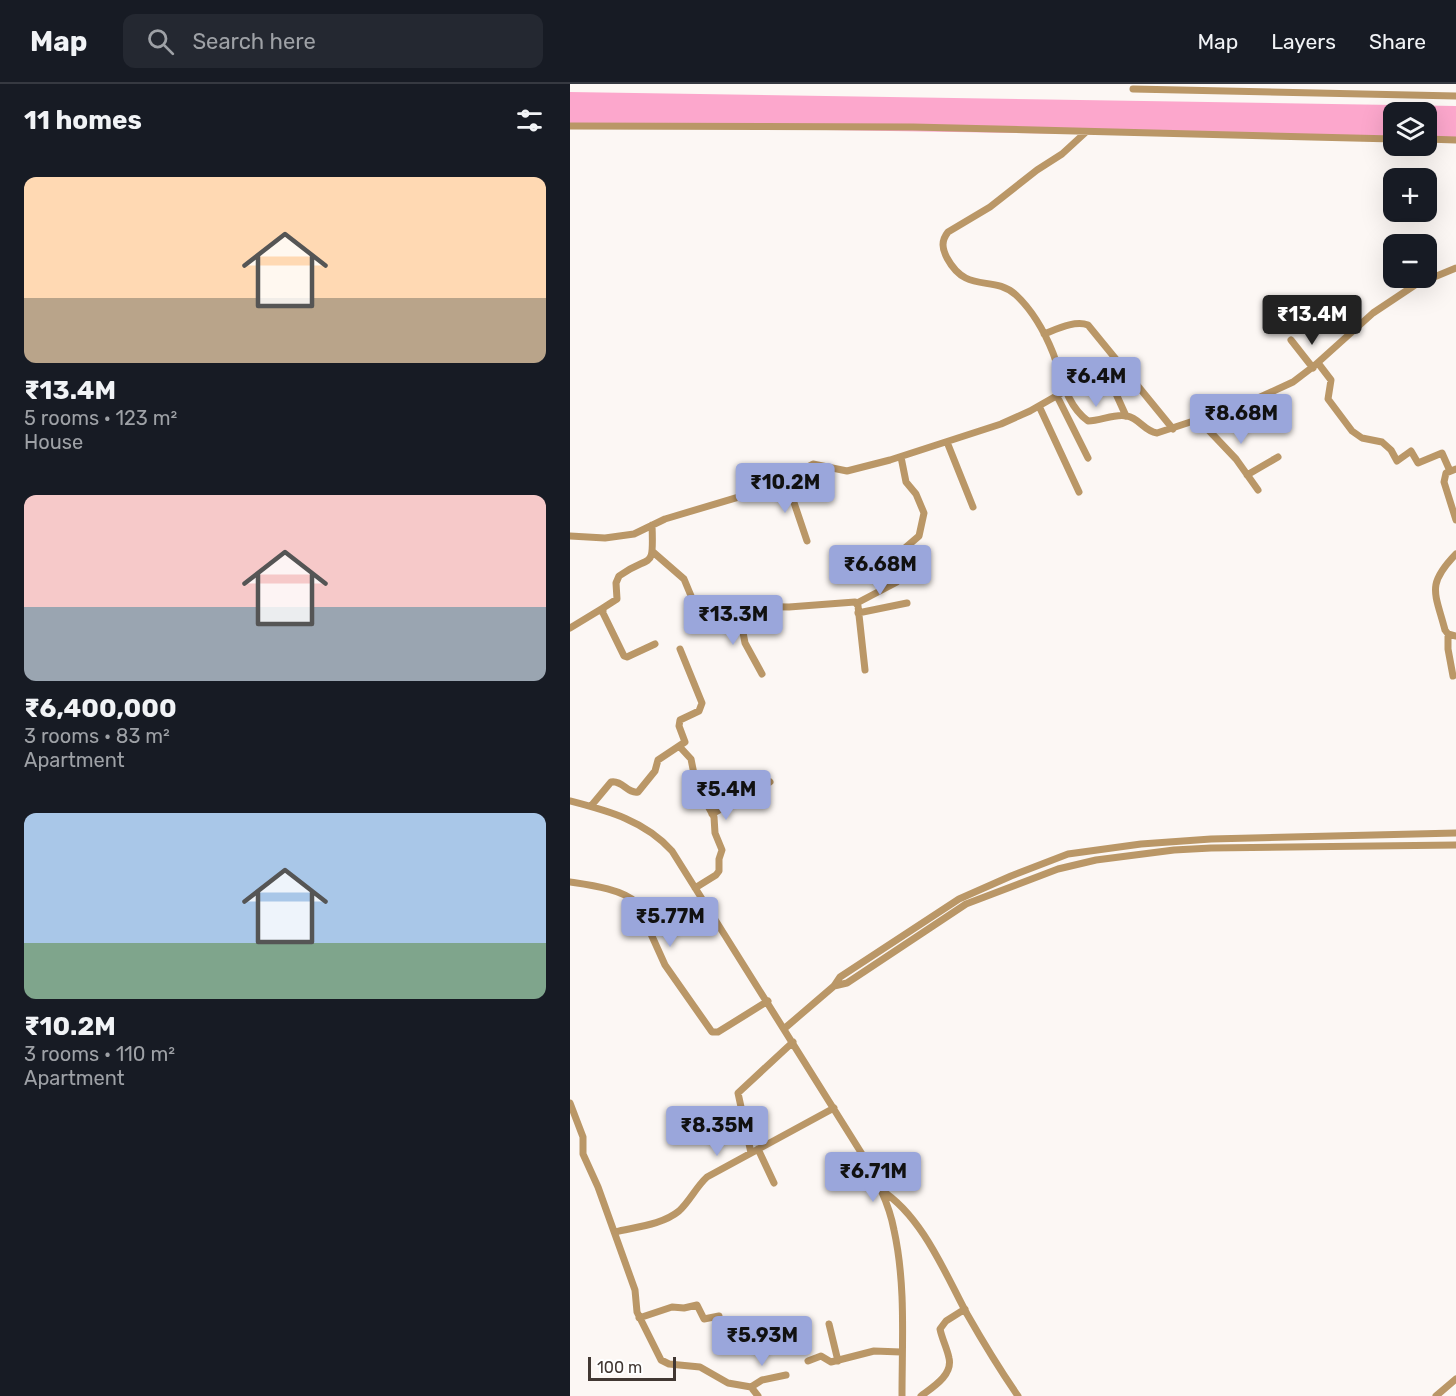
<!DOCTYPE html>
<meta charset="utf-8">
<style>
body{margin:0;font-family:Rubik,sans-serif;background:#242831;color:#f1f3f6;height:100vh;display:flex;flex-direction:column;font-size:22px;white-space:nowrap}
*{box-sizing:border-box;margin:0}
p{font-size:20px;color:#9ea1a6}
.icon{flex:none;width:33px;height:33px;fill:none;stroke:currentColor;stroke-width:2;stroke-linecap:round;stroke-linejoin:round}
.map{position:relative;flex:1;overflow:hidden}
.panel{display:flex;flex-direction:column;background:#171b24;width:570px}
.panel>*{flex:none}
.tools{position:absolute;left:813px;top:18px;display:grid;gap:12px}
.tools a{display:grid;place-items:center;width:54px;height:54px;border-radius:12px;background:#171b24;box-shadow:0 6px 24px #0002;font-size:30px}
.scale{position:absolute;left:18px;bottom:15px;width:88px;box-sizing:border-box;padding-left:6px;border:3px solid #413732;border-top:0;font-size:16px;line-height:21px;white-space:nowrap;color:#413732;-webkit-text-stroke:4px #fff;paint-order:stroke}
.price{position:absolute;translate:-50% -51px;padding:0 14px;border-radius:6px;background:#9aa6db;color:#111;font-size:20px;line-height:39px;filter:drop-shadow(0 2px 3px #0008)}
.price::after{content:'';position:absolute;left:50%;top:36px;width:18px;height:14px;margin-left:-9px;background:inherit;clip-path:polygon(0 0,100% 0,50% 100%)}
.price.selected{background:#222;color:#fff}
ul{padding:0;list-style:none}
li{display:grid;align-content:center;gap:12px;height:318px;padding:0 24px}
li span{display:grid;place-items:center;height:186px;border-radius:12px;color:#555}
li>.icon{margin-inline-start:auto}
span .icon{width:108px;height:108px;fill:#fffc;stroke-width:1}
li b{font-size:26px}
h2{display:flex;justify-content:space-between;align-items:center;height:72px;padding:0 24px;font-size:26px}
header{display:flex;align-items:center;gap:36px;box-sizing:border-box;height:84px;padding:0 30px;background:#171b24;border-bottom:2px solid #363941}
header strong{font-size:28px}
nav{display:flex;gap:33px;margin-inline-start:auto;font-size:21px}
.search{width:420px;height:54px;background:#242831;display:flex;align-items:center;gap:15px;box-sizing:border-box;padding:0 21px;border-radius:12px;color:#9ea1a6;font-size:22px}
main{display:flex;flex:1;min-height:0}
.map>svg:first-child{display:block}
.water{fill:#fca7cc}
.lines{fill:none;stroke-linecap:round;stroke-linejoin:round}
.minor{stroke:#ba9767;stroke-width:7}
</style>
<header>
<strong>Map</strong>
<div class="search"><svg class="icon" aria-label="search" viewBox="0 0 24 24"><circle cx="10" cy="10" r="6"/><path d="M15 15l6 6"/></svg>Search here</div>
<nav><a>Map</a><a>Layers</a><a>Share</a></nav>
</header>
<main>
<section class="panel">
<h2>11 homes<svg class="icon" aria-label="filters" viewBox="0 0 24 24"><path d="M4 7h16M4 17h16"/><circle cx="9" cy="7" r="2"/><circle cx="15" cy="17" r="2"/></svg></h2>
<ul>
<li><span style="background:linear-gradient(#ffd9b3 65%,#b9a48a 0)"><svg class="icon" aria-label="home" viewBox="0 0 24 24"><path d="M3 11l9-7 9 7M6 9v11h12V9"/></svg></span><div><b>₹13.4M</b><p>5 rooms · 123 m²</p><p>House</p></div></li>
<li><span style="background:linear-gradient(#f6c9c9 60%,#9aa5b1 0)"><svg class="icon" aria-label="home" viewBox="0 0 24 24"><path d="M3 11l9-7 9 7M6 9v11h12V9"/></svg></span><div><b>₹6,400,000</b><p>3 rooms · 83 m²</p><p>Apartment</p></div></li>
<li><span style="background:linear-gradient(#a9c7e8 70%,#7fa58c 0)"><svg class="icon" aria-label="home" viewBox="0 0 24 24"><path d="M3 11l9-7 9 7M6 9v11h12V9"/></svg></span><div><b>₹10.2M</b><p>3 rooms · 110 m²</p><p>Apartment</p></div></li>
</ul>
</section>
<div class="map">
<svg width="886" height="1312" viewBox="0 0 886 1312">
<rect width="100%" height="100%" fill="#fcf7f4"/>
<path class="water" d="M0 8 886 22V56L857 55 856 28H824L823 55 0 42Z"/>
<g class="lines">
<path class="minor" d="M563 5 886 12
M0 42 343 43 824 55
M516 48 492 70 467 86 420 123 378 148C371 157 372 164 377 174 397 211 423 190 446 211 462 226 475 249 483 269 492 293 496 321 518 337 531 337 545 329 557 332 569 334 574 347 587 349L675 320 723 298 744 282 803 229 845 201 886 184
M856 55 886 56
M474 250C487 245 505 236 518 241L603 345
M721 256 743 284
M748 279 761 296 758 315 782 347 792 354 812 358 821 366 827 377 841 367 848 379 872 369 880 387
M551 280 540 288 538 292 556 332
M487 312 518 374
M678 319 697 345
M469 322 509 408
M629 336 666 375 688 406
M377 358 403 423
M886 385 876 389 874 398 886 436
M677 391 708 373
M216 395 237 457
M82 441C84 489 81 469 49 492L46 499 47 515 33 524V529L54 572 57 573 85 560
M0 452 35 454 64 450 95 435 199 404 243 380 277 387 320 376 431 340 460 327 495 307
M83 468 114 495 124 519 127 521 219 523 285 518 288 522 295 586
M886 470C856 501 865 508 875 546L878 550 886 552
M287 519 327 498 328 470 349 452 354 429 346 410 336 398 331 373
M168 522 175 559 192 590
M288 529 337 519
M0 544 33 524
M878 550V565L883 592
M109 662 121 675 126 700 144 733 145 749 152 766 149 775V787L146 791 125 804
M0 717C39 727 75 737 102 767L292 1070C306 1094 319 1119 324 1146 336 1201 332 1257 332 1312
M21 722 41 698C52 696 58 710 68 708L85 687 88 676 115 658 109 642 110 636 129 627 132 619 110 565
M142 730 200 698
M0 798C20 801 52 805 67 819L95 881 142 948H148L198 917
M264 902 277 899 396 820 488 785 526 776 604 766 641 764 886 761
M215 944 264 902 270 893 389 815 441 792 498 770 571 760 641 755 886 749
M0 1019 13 1053V1070L28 1103 65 1206 67 1228 91 1276 99 1280 130 1283 158 1299 181 1303 188 1312
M188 1065 204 1099
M181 1069 168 1009 223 958
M311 1106C352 1132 375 1189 397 1230 413 1258 430 1286 448 1312
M45 1148C65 1143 92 1141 109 1127 120 1117 126 1103 137 1093L264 1024
M69 1234 102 1223 114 1224 127 1221 134 1235 149 1232
M259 1240 268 1277
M238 1277 251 1272 261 1278 304 1267 331 1268
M181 1303 192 1296 216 1291
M351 1312C363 1303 383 1291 379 1274 377 1264 372 1255 370 1245L376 1237 395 1225
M866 1312 886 1295"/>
</g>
</svg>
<div class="tools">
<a><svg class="icon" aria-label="layers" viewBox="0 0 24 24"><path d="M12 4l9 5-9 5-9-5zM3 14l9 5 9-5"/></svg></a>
<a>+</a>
<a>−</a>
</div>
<div class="scale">100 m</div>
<b class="price selected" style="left:742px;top:262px">₹13.4M</b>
<b class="price" style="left:526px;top:324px">₹6.4M</b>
<b class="price" style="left:671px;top:361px">₹8.68M</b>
<b class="price" style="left:215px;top:430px">₹10.2M</b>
<b class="price" style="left:310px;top:512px">₹6.68M</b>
<b class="price" style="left:163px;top:562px">₹13.3M</b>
<b class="price" style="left:156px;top:737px">₹5.4M</b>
<b class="price" style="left:100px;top:864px">₹5.77M</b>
<b class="price" style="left:147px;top:1073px">₹8.35M</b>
<b class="price" style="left:303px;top:1119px">₹6.71M</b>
<b class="price" style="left:192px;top:1283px">₹5.93M</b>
</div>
</main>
